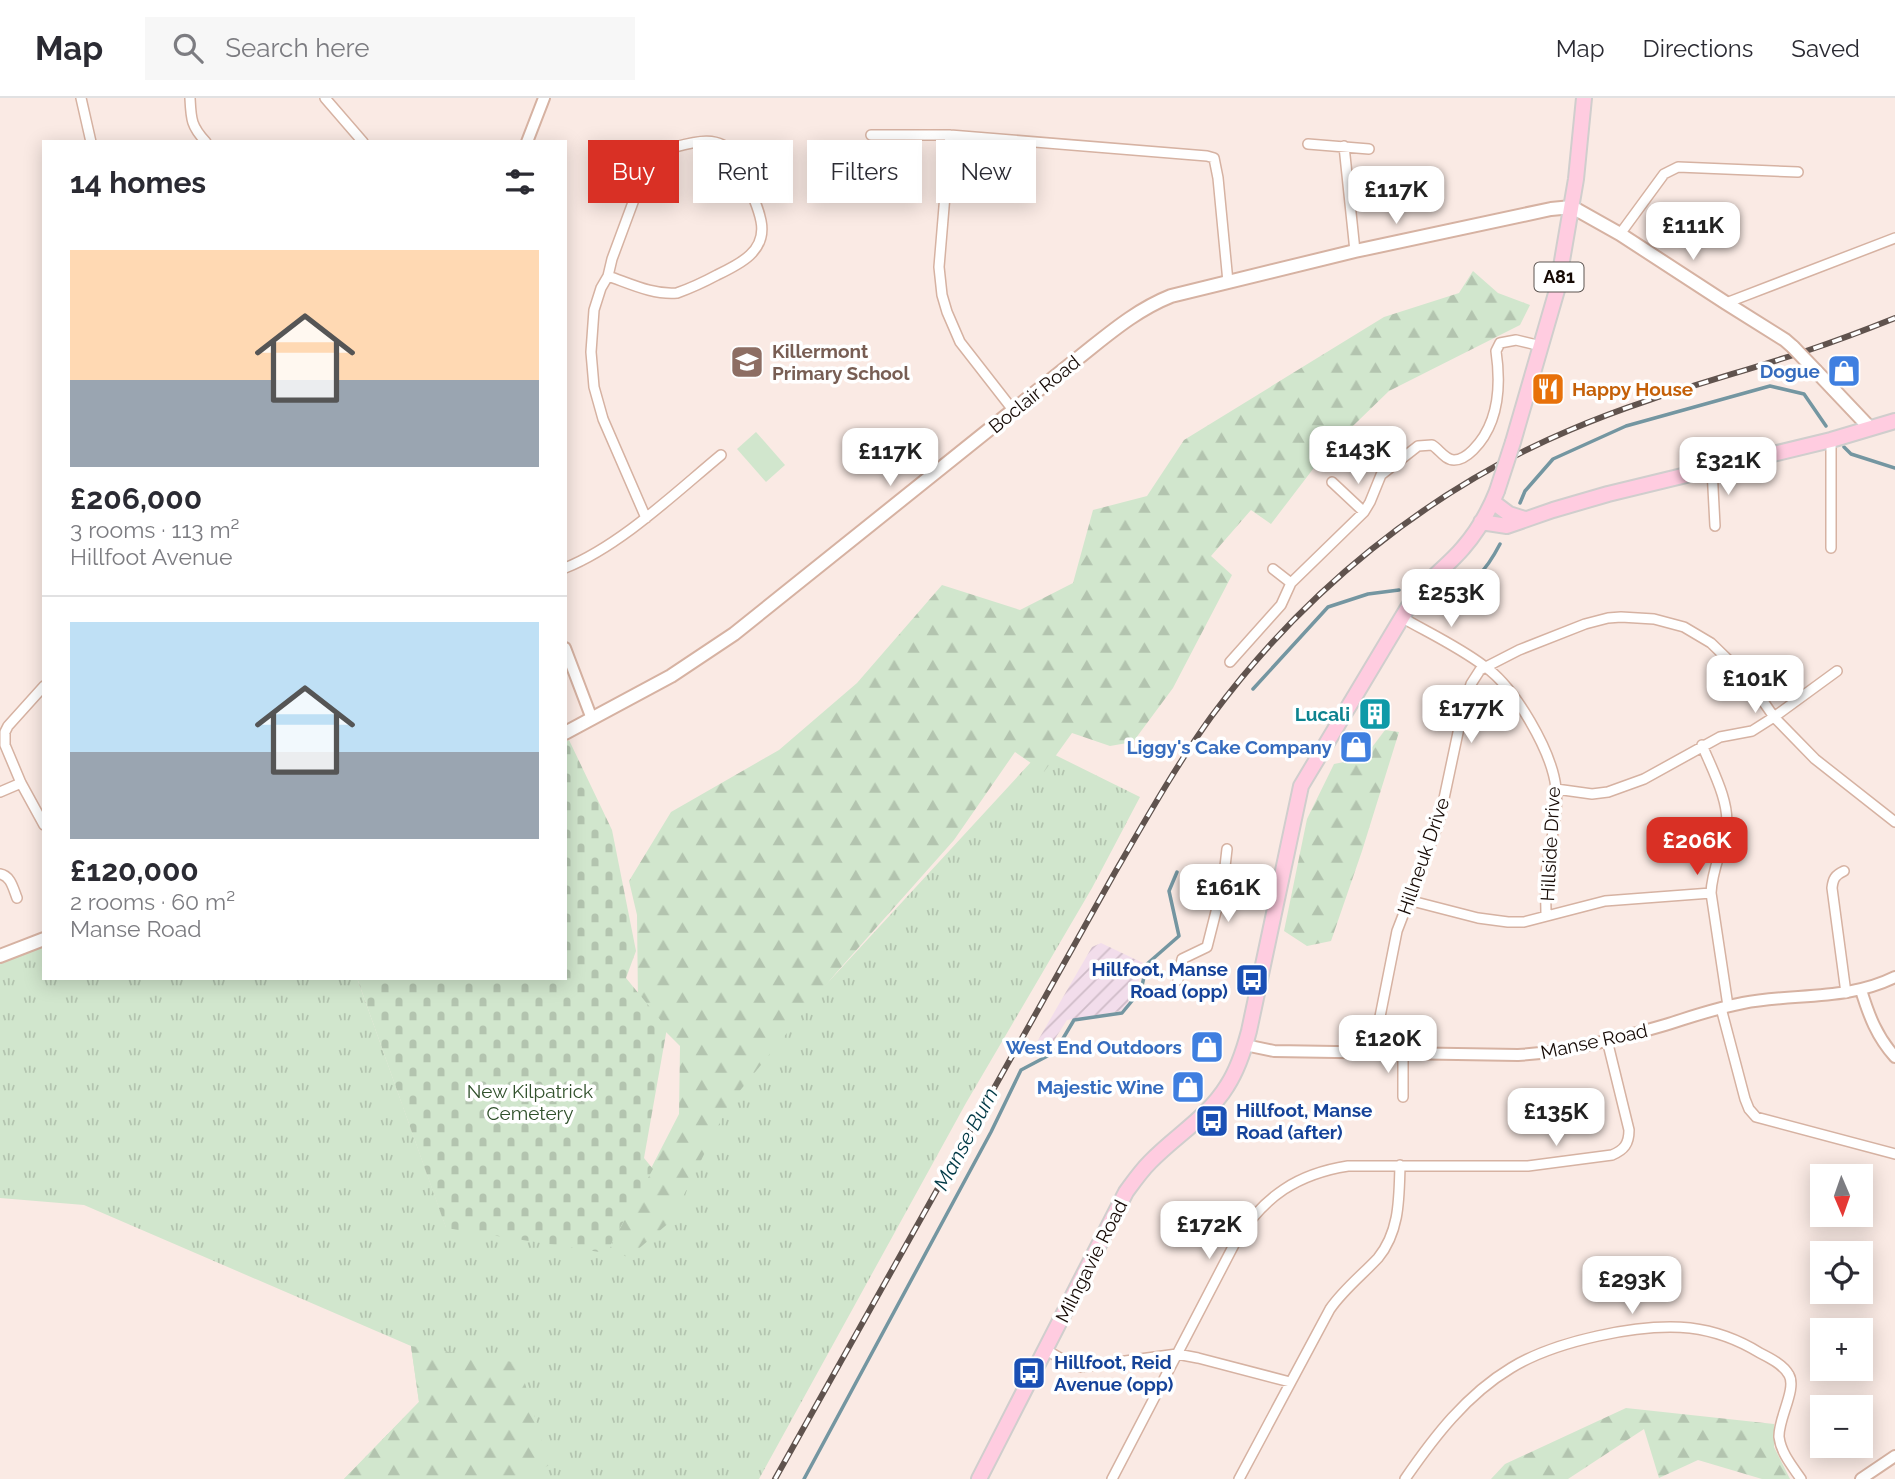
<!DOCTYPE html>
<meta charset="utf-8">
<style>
body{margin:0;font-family:Raleway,sans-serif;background:#f7f7f7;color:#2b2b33;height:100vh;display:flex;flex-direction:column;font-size:26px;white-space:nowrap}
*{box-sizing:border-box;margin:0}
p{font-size:23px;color:#7c7c81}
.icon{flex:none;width:38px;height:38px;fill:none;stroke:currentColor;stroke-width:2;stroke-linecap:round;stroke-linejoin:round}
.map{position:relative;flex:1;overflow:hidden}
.sheet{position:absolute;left:42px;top:42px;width:525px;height:840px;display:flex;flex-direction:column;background:#fff;border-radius:0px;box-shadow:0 4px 18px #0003}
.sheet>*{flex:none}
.top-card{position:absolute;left:588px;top:42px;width:665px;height:63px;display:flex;gap:14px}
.needle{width:46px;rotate:178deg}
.fabs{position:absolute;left:1810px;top:1066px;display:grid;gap:14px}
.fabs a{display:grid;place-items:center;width:63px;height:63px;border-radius:0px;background:#fff;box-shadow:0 4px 18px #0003;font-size:35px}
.price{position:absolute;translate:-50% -60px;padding:0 16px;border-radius:14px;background:#fff;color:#222;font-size:23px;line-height:46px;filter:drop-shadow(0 2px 4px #0008)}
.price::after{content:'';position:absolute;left:50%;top:42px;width:21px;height:16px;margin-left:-10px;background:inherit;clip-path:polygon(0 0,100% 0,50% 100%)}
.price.current{background:#d93025;color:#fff}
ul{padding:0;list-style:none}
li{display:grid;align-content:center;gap:14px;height:371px;padding:0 28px}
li+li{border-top:2px solid #e1e1e2}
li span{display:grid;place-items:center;height:217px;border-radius:0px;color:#555}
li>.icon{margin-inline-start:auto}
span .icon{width:126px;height:126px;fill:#fffc;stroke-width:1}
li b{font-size:30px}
h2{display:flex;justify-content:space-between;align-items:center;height:84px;padding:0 28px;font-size:30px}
.tag{padding:0 24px;border-radius:0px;background:#fff;box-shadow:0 4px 18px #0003;font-size:24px;line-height:63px}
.tag.current{background:#d93025;color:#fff}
header{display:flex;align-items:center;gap:42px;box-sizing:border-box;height:98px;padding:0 35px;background:#fff;border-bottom:2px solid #e1e1e2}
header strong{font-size:33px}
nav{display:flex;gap:38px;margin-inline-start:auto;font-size:24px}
.search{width:490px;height:63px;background:#f7f7f7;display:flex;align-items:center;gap:18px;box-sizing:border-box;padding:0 24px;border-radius:0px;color:#7c7c81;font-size:26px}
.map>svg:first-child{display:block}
.industrial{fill:url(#industrial-furrows)}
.grass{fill:url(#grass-tufts)}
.forest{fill:url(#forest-firs)}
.cemetery{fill:url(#cemetery-stones)}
.garden{fill:#d1e6cd}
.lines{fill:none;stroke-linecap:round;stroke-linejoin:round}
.stream{stroke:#7496a1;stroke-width:3.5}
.minor-casing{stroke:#d6b2a2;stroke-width:12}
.tertiary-casing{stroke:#d6b2a2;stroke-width:14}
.secondary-casing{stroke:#d6b2a2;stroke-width:16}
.primary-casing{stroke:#d0cecd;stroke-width:18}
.minor{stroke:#fff;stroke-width:9}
.tertiary{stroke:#fff;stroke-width:10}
.secondary{stroke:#fff;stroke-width:12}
.primary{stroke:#ffcce0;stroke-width:14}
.rail-casing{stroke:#60534e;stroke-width:6}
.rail{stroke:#fff;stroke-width:3.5;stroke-dasharray:10;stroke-linecap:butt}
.secondary-bridge-casing{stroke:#d6b2a2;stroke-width:16;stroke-linecap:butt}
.primary-bridge-casing{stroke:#d0cecd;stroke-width:18;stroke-linecap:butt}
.secondary-bridge{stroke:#fff;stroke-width:12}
.primary-bridge{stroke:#ffcce0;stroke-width:14}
.labels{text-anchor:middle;stroke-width:7;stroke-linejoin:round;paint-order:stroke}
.shield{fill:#fff;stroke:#5c5450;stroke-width:2}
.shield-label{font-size:18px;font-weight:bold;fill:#160a05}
.education-label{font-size:19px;font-weight:bold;fill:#785e54;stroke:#fff;text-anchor:start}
.shop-label{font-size:19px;font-weight:bold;fill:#366cbe;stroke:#fff;text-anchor:end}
.food-label{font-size:19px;font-weight:bold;fill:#c56008;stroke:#fff;text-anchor:start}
.street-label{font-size:19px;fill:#160a05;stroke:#fff}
.culture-label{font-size:19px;font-weight:bold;fill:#0d838f;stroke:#fff;text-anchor:end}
.transit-label{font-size:19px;font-weight:bold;fill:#164399;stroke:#fff;text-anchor:start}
.park-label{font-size:19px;fill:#31512c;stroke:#fff}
.water-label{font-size:21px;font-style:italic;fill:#003946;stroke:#fff}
</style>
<header>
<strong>Map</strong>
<div class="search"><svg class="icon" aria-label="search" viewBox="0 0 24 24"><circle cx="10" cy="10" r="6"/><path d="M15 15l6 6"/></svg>Search here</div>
<nav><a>Map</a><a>Directions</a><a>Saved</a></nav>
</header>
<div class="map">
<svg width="1895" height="1381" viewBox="0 0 1895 1381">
<defs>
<pattern id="industrial-furrows" width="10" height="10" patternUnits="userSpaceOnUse" patternTransform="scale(1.75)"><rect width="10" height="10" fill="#f2ddeb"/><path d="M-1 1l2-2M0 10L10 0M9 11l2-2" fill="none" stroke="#cfbcc8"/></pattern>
<pattern id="grass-tufts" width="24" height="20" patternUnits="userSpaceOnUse" patternTransform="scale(1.75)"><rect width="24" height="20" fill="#d1e6cd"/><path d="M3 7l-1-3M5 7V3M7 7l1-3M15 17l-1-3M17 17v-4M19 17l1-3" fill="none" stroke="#b3c4af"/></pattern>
<pattern id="forest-firs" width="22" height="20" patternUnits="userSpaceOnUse" patternTransform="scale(1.75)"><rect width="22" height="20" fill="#d1e6cd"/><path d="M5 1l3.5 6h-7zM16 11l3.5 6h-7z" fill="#b3c4af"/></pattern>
<pattern id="cemetery-stones" width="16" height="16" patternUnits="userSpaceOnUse" patternTransform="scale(1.75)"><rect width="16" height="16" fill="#d1e6cd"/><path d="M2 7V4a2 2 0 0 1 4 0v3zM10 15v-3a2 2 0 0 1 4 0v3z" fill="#b3c4af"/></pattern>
</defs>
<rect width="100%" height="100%" fill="#faeae4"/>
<path class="industrial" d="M1101 845 1143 865 1136 894 1121 913 1067 922 1046 955 1033 951 1092 849Z"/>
<path class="grass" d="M1043 651 1140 699 1092 790 966 1005 759 1381H344L419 1304 411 1248 84 1107 0 1100V862L44 846V880H357L446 1129 653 1071 716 1006Z"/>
<path class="forest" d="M1473 173 1498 195 1530 207 1520 227 1389 293 1326 354 1271 426 1251 412 1211 458 1232 477 1173 590 1133 644 1110 648 1072 635 1044 674 1015 654 954 742 836 875 729 1006 671 1123 629 1159 608 1154 679 1016 680 948 638 906 637 817 629 783 671 714 779 652 857 585 942 487 1020 512 1073 485 1093 412 1147 398 1184 342 1384 219 1459 195Z
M1385 632 1399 634 1362 753 1331 843 1307 848 1284 833 1307 721 1334 666 1364 660Z
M411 1248 519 1265 549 1367 527 1381H344L419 1304Z
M1626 1310 1774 1326V1349L1790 1381H1762L1698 1362 1659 1380 1644 1331 1568 1381H1491L1505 1366Z"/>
<path class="cemetery" d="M569 642 612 732 636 853 626 880 667 930 644 1060 653 1071 606 1155 446 1130 357 880H565V644Z"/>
<path class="garden" d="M756 334 785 367 766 384 737 351Z"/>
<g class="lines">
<path class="stream" d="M1844 349 1851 356 1895 370
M1520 405 1525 393 1553 361 1626 328 1770 288 1804 296 1826 328
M1442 491C1472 492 1487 471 1500 446
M1253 591 1328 509 1368 496 1399 492
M804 1381 991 1034 1021 972 1055 954 1074 922 1122 915 1141 892 1147 866 1179 838 1169 793 1177 774"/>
<defs>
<path id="minor" d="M81 0 91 44
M190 0C191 21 191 28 206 44
M325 0 363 44
M871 37H950L1207 58 1214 60 1218 80 1228 184
M950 37 939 169 942 197 947 214 960 244 1013 312
M1308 46 1369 51
M1344 48 1355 153
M1620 136 1664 76 1678 69 1798 74
M608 178C631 186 653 197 677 195 691 190 704 184 717 177 740 166 767 153 761 123 757 102 743 77 734 57 716 32 684 48 659 53L650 61 642 80 612 161 608 178 601 190 594 212 591 254 594 289 603 321 646 420
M1726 205 1895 140
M1831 342V450
M1712 371 1715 428
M1332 384 1364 414
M565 470C620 448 675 395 721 357
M1273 471 1291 485
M1401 519C1429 535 1459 549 1484 568 1515 589 1552 654 1556 690 1559 718 1549 748 1546 776 1545 790 1546 804 1546 818
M1230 564 1281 507 1291 485 1364 414 1370 404 1381 377 1418 348 1432 347C1439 351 1445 362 1454 362 1462 362 1468 357 1473 352 1499 326 1501 287 1496 253L1500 245 1516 242 1541 248
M44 588 8 628 5 634V647L21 685 44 727
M1702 647C1712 671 1731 706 1726 731 1722 754 1712 771 1711 795L1728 908
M1556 691 1592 696 1608 694 1644 681 1720 639 1752 633 1774 619 1837 573
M0 694 21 685
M1844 773C1835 777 1833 781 1832 790L1846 895
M0 776C11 778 13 790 17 800
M1223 786 1277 795
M1408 802 1478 820 1508 824H1524L1605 803 1711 795
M1178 882 1182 861 1207 849 1223 786 1227 751
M1721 910 1745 1001 1749 1011 1756 1019 1895 1056
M1373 954 1397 833 1439 724 1463 611 1471 586 1480 572 1519 552 1585 526 1608 520 1621 519 1654 521 1684 529 1711 545 1747 580 1774 619 1815 661 1895 724
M1403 999V955
M1046 1252 1067 1264 1081 1269 1177 1256 1198 1260 1290 1284
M1112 1381 1237 1141C1265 1098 1297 1076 1348 1068H1528L1612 1057C1624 1052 1629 1046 1629 1032L1607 942
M1239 1381 1330 1211C1343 1192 1362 1177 1378 1160 1400 1133 1399 1100 1400 1067
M1405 1381C1434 1339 1466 1297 1511 1270 1555 1243 1639 1225 1690 1230 1715 1233 1739 1242 1760 1255 1770 1260 1784 1267 1789 1277 1797 1291 1778 1321 1779 1339 1781 1355 1792 1368 1801 1381"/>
<path id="tertiary" d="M527 44 544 0
M565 550 592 621
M1861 892C1869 918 1877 939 1895 959
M1245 947 1274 953 1518 957C1568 954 1617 941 1665 927 1691 919 1716 910 1743 905 1794 895 1847 903 1895 879
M1861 1381 1895 1358"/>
<path id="secondary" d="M1816 273 1870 330
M565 635 671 578 734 536 1092 249C1117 229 1141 210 1171 198L1355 153 1551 111 1572 109 1620 136 1726 205 1785 242 1793 249
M0 858 44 841"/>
<path id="primary" d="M1513 344 1557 192 1576 81 1584 0
M1493 404 1509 416 1525 421
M1481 424 1507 428 1553 412 1608 396 1831 342 1895 323
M979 1381 1126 1094C1134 1083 1141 1073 1150 1064 1175 1038 1208 1019 1227 988 1238 971 1244 952 1249 933L1301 688 1413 501C1427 482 1448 468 1463 450 1477 434 1489 413 1497 393"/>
</defs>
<use href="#minor" class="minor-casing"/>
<use href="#tertiary" class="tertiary-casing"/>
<use href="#secondary" class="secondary-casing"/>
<use href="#primary" class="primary-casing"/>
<use href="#minor" class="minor"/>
<use href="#tertiary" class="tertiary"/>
<use href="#secondary" class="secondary"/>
<use href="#primary" class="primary"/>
<defs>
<path id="rail" d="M775 1381 1114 776C1145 723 1175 669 1211 619 1303 494 1428 392 1570 332 1646 299 1727 279 1806 253 1836 243 1865 232 1895 220"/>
</defs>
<use href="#rail" class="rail-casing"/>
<use href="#rail" class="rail"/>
<defs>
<path id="secondary-bridge" d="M1793 249 1816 273"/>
<path id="primary-bridge" d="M1497 393 1513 344"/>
</defs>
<use href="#secondary-bridge" class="secondary-bridge-casing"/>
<use href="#primary-bridge" class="primary-bridge-casing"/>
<use href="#secondary-bridge" class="secondary-bridge"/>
<use href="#primary-bridge" class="primary-bridge"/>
</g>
<defs>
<symbol id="school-square" viewBox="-11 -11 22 22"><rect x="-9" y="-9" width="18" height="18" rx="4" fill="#8d6e63" stroke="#fff"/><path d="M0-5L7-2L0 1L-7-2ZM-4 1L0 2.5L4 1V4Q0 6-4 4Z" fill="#fff"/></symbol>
<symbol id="shop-square" viewBox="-11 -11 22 22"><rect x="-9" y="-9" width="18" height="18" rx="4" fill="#3f7fe0" stroke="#fff"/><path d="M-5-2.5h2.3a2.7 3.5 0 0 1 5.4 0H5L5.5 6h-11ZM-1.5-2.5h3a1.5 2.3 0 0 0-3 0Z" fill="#fff"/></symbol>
<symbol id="restaurant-square" viewBox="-11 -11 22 22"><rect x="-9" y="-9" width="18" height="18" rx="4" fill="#e8710a" stroke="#fff"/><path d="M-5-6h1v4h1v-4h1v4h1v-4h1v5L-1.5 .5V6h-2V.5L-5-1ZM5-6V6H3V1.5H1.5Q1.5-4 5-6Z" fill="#fff"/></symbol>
<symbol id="building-square" viewBox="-11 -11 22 22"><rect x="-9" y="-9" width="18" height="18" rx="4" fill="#0f9aa8" stroke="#fff"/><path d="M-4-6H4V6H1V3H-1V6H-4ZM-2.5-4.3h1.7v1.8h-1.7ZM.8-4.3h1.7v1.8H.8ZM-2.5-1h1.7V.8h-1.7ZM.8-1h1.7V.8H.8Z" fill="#fff"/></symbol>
<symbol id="bus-square" viewBox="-11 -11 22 22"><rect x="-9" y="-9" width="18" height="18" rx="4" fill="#1a4fb4" stroke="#fff"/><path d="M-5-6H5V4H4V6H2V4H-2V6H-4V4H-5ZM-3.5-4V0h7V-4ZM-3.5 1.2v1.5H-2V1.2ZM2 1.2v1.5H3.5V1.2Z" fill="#fff"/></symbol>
</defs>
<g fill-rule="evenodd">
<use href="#school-square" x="728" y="245" width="38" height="38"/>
<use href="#shop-square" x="1825" y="254" width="38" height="38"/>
<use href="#restaurant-square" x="1529" y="272" width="38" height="38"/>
<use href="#building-square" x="1356" y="597" width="38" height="38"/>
<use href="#shop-square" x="1337" y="630" width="38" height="38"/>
<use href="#bus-square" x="1233" y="863" width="38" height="38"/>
<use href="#shop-square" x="1188" y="930" width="38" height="38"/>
<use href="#shop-square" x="1169" y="970" width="38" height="38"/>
<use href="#bus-square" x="1193" y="1004" width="38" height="38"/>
<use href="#bus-square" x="1010" y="1256" width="38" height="38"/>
</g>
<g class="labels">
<rect class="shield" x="1534.5" y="164.5" width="49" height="29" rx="5"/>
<g class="shield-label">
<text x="1559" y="185">A81</text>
</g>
<g class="education-label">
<text x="772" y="260">Killermont<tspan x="772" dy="22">Primary School</tspan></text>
</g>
<g class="shop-label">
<text x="1820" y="280">Dogue</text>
<text x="1332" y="656">Liggy's Cake Company</text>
<text x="1182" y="956">West End Outdoors</text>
<text x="1164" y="996">Majestic Wine</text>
</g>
<g class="food-label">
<text x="1572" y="298">Happy House</text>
</g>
<g class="street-label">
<text transform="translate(1034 296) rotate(-39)" y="7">Boclair Road</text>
<text transform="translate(1550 746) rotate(-87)" y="7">Hillside Drive</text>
<text transform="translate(1423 758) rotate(-71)" y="7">Hillneuk Drive</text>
<text transform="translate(1594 943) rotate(-12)" y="7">Manse Road</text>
<text transform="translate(1091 1163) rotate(-63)" y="7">Milngavie Road</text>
</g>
<g class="culture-label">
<text x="1350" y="623">Lucali</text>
</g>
<g class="transit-label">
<text x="1228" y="878" text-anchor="end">Hillfoot, Manse<tspan x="1228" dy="22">Road (opp)</tspan></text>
<text x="1236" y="1019">Hillfoot, Manse<tspan x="1236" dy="22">Road (after)</tspan></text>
<text x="1054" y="1271">Hillfoot, Reid<tspan x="1054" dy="22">Avenue (opp)</tspan></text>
</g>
<g class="park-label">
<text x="530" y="1000">New Kilpatrick<tspan x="530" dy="22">Cemetery</tspan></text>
</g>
<g class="water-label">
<text transform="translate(966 1041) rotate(-62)" y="7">Manse Burn</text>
</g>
</g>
</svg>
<div class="fabs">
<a><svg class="needle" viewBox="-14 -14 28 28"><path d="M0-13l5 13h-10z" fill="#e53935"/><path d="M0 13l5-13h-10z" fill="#7c7c81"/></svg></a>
<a><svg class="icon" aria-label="locate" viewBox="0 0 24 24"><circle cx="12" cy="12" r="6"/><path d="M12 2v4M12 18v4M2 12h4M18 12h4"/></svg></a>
<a>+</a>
<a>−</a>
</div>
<b class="price" style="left:1396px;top:128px">£117K</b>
<b class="price" style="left:1693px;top:164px">£111K</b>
<b class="price" style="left:1358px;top:388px">£143K</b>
<b class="price" style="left:890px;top:390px">£117K</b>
<b class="price" style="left:1728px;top:399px">£321K</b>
<b class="price" style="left:1451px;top:531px">£253K</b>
<b class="price" style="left:1755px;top:617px">£101K</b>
<b class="price" style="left:1471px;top:647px">£177K</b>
<b class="price current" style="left:1697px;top:779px">£206K</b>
<b class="price" style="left:1228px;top:826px">£161K</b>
<b class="price" style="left:1388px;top:977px">£120K</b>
<b class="price" style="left:1556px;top:1050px">£135K</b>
<b class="price" style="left:1209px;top:1163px">£172K</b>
<b class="price" style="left:1632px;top:1218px">£293K</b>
<div class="top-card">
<a class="tag current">Buy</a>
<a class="tag">Rent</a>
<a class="tag">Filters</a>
<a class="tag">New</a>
</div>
<section class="sheet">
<h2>14 homes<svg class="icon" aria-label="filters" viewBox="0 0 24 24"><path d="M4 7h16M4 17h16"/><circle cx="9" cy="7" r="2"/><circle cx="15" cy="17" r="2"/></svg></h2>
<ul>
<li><span style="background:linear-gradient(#ffd9b3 60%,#9aa5b1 0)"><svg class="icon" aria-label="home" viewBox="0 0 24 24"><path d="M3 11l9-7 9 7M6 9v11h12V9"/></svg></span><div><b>£206,000</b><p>3 rooms · 113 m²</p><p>Hillfoot Avenue</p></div></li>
<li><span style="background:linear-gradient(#bfe0f5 60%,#9aa5b1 0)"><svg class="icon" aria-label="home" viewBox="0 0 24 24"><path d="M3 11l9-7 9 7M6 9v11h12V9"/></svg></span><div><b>£120,000</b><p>2 rooms · 60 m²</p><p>Manse Road</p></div></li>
</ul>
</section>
</div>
